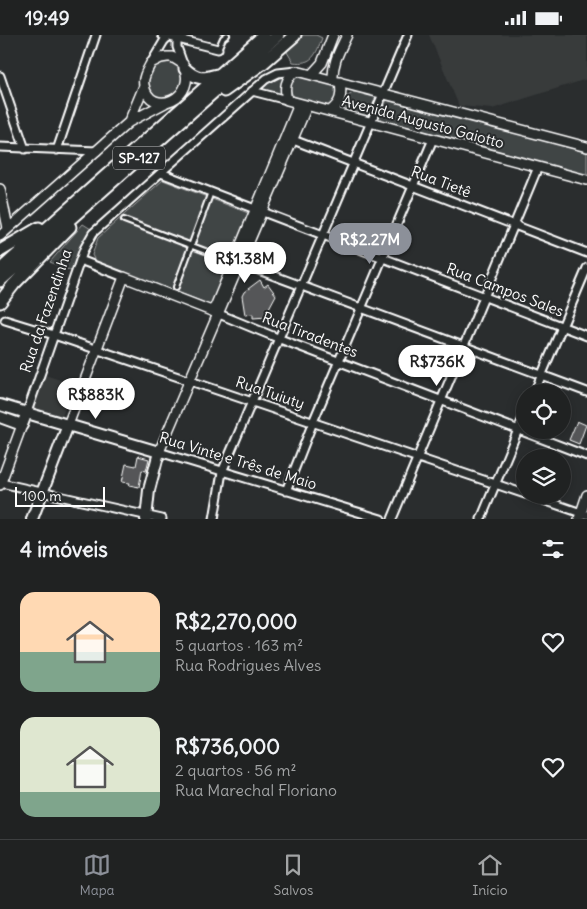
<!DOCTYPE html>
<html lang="pt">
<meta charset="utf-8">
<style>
body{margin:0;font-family:Delius,sans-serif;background:#282a2a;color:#f1f3f6;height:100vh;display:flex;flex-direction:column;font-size:19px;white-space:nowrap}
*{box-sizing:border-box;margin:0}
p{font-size:16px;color:#a2a4a5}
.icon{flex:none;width:28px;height:28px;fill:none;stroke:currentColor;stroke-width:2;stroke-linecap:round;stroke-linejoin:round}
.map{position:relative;height:484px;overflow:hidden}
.side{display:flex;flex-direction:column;background:#202222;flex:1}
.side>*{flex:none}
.tools{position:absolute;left:516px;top:349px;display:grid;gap:10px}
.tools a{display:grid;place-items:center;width:55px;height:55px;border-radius:50%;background:#202222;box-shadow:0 2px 12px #0003,0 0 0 1px #3d3f40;font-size:25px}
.scale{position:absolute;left:15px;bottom:12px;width:90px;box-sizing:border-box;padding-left:5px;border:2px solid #fff;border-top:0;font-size:14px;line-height:18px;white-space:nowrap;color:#fff;-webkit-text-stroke:4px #2a2d2e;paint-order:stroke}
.price{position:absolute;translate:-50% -42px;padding:0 11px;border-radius:18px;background:#fff;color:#222;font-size:16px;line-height:32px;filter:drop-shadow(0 1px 2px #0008)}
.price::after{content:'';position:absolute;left:50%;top:30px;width:15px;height:11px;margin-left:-8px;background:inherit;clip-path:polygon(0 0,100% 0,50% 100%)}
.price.current{background:#8c9099;color:#fff}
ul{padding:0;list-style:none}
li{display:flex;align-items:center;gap:15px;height:125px;padding:0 20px}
li span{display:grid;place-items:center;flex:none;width:140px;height:100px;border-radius:15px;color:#555}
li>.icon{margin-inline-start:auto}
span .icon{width:60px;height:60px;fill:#fffc;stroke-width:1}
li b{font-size:21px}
h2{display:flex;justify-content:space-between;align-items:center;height:60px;padding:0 20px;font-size:21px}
.status{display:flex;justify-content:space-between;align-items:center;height:35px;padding:0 25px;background:#202222;direction:ltr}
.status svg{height:14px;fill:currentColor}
.dock{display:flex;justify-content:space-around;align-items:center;height:70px;border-top:1px solid #3d3f40;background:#202222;font-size:14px;color:#a2a4a5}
.dock a{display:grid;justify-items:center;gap:2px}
.dock .current{color:#8c9099}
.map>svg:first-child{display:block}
.built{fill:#373a3b}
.green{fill:#414445;stroke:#a0a2a2}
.building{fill:#555758;stroke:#fff}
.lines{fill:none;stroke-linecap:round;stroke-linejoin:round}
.service-casing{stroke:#fff;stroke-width:8}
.minor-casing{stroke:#fff;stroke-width:11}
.tertiary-casing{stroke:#fff;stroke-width:12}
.secondary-casing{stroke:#fff;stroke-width:14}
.trunk-casing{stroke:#fff;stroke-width:15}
.service{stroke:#2a2d2e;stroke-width:4}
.minor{stroke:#2a2d2e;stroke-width:7}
.tertiary{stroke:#2a2d2e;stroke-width:9}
.secondary{stroke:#2a2d2e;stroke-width:10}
.trunk{stroke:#2a2d2e;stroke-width:11}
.labels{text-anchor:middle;stroke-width:4;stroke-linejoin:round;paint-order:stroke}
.shield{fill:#2a2d2e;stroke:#bfc0c0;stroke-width:1}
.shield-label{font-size:14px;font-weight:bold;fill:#fff}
.street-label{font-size:15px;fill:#fff;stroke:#2a2d2e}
</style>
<div class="status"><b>19:49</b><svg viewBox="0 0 49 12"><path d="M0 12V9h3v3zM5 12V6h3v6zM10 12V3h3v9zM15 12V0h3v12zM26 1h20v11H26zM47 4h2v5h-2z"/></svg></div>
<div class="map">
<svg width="587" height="484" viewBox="0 0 587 484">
<rect width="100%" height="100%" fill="#2a2d2e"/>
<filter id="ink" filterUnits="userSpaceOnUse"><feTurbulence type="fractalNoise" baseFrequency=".02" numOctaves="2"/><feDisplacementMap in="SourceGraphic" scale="10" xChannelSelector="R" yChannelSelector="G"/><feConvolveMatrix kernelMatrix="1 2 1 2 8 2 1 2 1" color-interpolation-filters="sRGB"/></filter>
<g filter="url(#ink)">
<path class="built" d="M429 0H587V44L492 74 459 71Z
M45 340 75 350 62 381 59 382 37 375 35 373 34 370Z"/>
<path class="green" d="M302 0H316L322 3C316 20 312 30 293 27L287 17 289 13Z
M169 25 180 31 182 43 177 60 159 65 149 58 147 43 155 28Z
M288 39 284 61 259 55C265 46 277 41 288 39Z
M300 41 336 50 339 57 332 71C317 71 289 69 290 50L295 43Z
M355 57 375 61 378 64 370 83 349 78 345 72 346 62Z
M387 65 587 117V142L381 87 379 81Z
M163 145 248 178 214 267 206 268 95 226 92 220 98 203Z
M83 189 91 194 74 237 50 227Z"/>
<path class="building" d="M260 245 264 252 268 249 276 260 269 273 267 282 253 283V279L245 280 242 261 244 257Z
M577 386 586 390 579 409 569 405Z
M138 421 149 424 146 436 142 435 139 452 129 450 130 448 122 447 126 429 136 431Z"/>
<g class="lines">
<defs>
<path id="service" d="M218 14 223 3 227 0
M124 185 221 222
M176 252 211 157"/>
<path id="minor" d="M162 0 218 14
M177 0V12L183 29
M151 28 164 6 170 0
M0 41 25 114
M252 56 287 65
M288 103 587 218
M0 112 97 116
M57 115 96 0
M161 138 587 301
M80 225 124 242
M237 227 587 357
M219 279 280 304 587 421
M5 285 54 300 525 459
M534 358 587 233
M27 377 84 214 93 198 266 44 278 38 296 36
M159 417 381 484
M1 448 162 484
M286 456 313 387 433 104
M529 460 587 480
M214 484 222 437 408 0
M392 484 538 132
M481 484 525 378"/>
<path id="tertiary" d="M167 22H172L183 29C200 63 150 84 144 50 142 43 148 34 151 28L161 23Z
M312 39 322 28 333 0
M333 45C332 28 340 15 347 0
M330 76C341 68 342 60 340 47
M129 87 144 51
M587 112 304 38 296 36C285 44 284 53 287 65L587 145
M0 154 8 193
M0 201 129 87 165 68
M211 276 215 272 297 74 296 68
M68 390 124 242 219 279
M159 417 307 71
M0 450 22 390
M579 484 587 460"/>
<path id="secondary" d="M0 370 159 417 149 455 146 484
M0 382 22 390 27 377
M32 484 68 390"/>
<path id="trunk" d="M185 34C197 45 203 44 217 40
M224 56 263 28 295 0
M0 216 39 193
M0 235 264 0
M0 246 278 0
M0 267 14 249 70 192"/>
</defs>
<use href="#service" class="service-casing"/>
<use href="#minor" class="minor-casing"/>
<use href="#tertiary" class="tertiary-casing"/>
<use href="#secondary" class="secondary-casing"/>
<use href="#trunk" class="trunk-casing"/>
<use href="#service" class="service"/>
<use href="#minor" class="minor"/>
<use href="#tertiary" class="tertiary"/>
<use href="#secondary" class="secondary"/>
<use href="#trunk" class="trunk"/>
</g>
</g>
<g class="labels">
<rect class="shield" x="113" y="111.5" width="52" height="23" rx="4"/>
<g class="shield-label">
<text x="139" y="128">SP-127</text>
</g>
<g class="street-label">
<text transform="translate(423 87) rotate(15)" y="5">Avenida Augusto Gaiotto</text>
<text transform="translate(441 147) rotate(21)" y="5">Rua Tietê</text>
<text transform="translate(505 255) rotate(21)" y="5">Rua Campos Sales</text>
<text transform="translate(46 276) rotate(-71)" y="5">Rua da Fazendinha</text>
<text transform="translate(310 300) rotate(21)" y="5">Rua Tiradentes</text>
<text transform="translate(270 358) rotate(19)" y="5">Rua Tuiuty</text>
<text transform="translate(238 426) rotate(17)" y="5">Rua Vinte e Três de Maio</text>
</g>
</g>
</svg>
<div class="tools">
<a><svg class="icon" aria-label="locate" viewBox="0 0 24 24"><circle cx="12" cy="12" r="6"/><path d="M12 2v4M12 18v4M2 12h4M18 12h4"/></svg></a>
<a><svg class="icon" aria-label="layers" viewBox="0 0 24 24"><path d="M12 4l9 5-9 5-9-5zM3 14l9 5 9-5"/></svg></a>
</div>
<div class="scale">100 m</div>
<b class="price current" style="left:370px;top:230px">R$2.27M</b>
<b class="price" style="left:245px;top:249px">R$1.38M</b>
<b class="price" style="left:437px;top:352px">R$736K</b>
<b class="price" style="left:96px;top:385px">R$883K</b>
</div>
<section class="side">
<h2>4 imóveis<svg class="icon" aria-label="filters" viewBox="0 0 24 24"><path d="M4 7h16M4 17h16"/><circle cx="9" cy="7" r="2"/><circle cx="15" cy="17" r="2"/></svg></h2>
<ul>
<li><span style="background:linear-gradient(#ffd9b3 60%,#7fa58c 0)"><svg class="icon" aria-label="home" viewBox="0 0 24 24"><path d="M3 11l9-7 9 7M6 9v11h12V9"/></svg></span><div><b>R$2,270,000</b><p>5 quartos · 163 m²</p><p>Rua Rodrigues Alves</p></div><svg class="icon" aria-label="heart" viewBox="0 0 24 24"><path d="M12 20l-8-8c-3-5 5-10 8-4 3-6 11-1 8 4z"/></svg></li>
<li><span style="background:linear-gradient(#dfe7d0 75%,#7fa58c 0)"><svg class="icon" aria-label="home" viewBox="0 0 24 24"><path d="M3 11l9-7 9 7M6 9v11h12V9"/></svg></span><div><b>R$736,000</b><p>2 quartos · 56 m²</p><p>Rua Marechal Floriano</p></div><svg class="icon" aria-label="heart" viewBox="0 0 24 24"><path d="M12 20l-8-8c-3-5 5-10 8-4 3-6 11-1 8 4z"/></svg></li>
</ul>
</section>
<nav class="dock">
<a class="current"><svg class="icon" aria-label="map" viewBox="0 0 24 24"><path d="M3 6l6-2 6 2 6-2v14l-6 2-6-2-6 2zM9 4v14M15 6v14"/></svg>Mapa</a>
<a><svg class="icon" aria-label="saved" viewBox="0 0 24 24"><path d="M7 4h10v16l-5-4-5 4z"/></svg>Salvos</a>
<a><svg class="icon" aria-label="home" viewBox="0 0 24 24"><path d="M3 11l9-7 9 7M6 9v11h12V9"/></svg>Início</a>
</nav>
